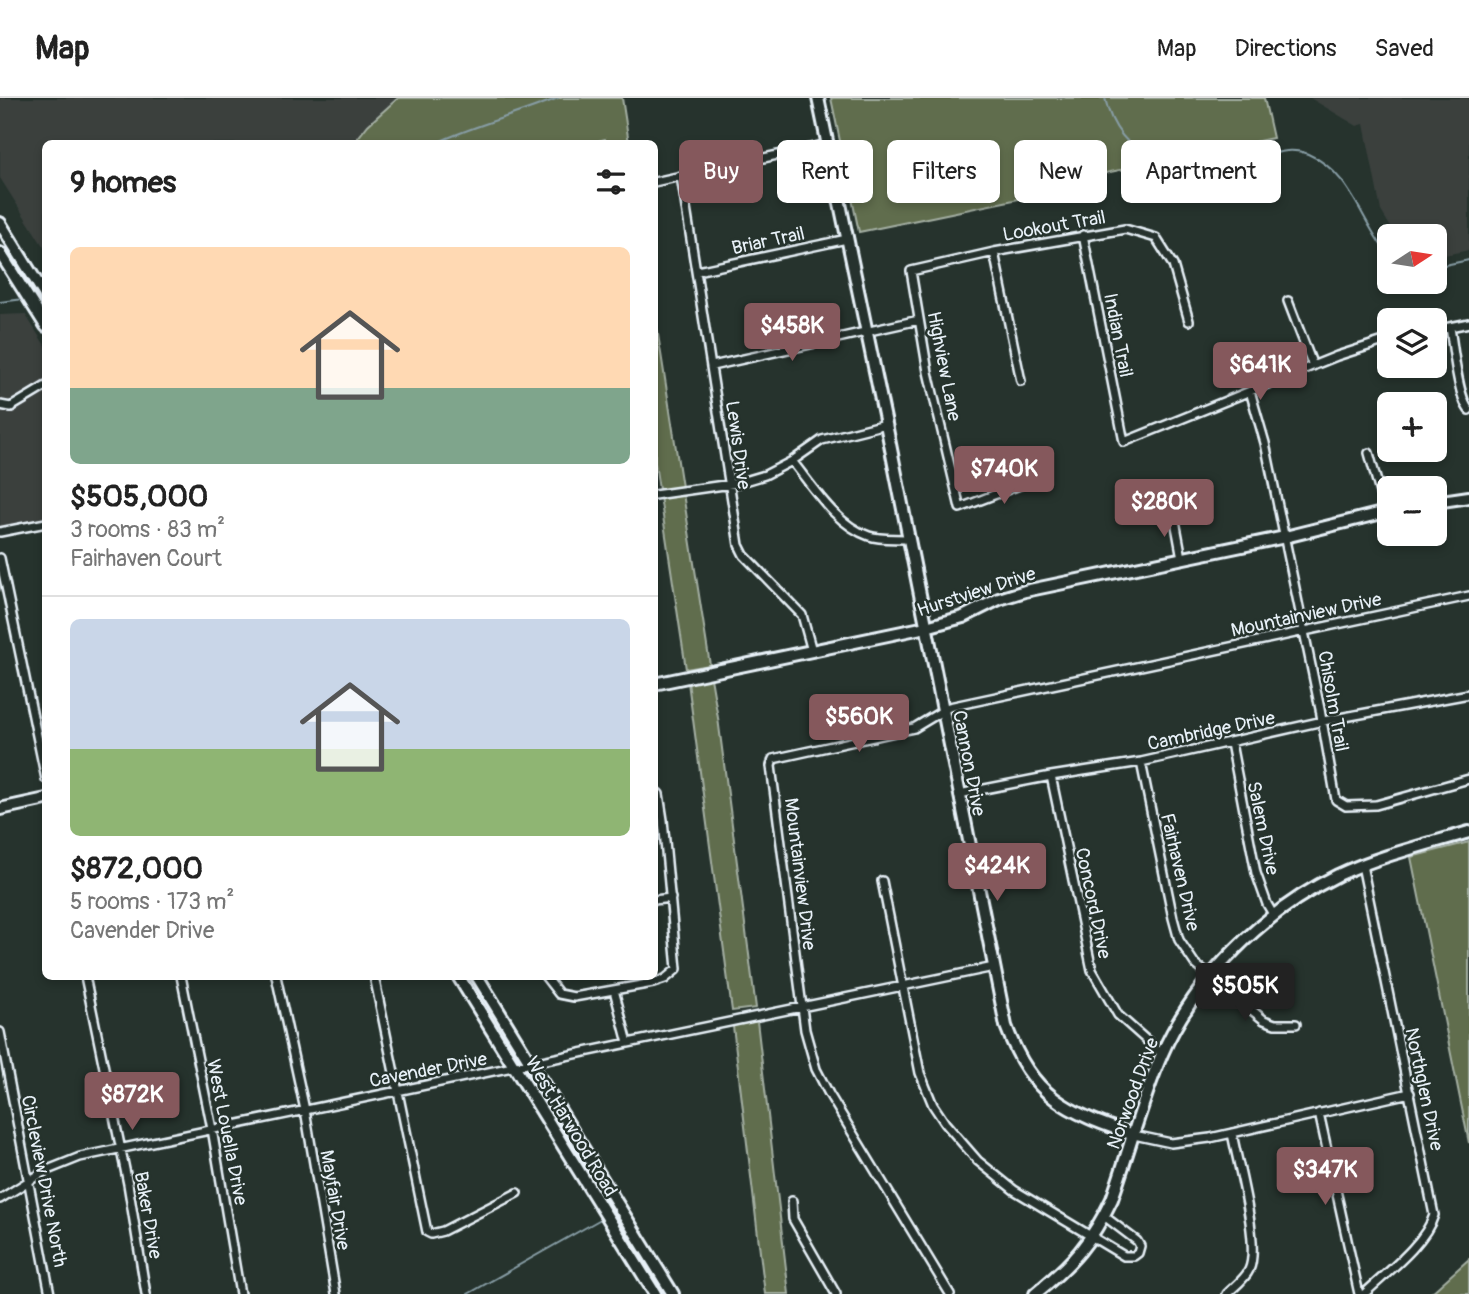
<!DOCTYPE html>
<meta charset="utf-8">
<style>
body{margin:0;font-family:Pangolin,sans-serif;background:#f2f2f2;color:#222;height:100vh;display:flex;flex-direction:column;font-size:26px;white-space:nowrap}
*{box-sizing:border-box;margin:0}
p{font-size:23px;color:#767676}
.icon{flex:none;width:38px;height:38px;fill:none;stroke:currentColor;stroke-width:2;stroke-linecap:round;stroke-linejoin:round}
.map{position:relative;flex:1;overflow:hidden}
.drawer{position:absolute;left:42px;top:42px;width:616px;height:840px;display:flex;flex-direction:column;background:#fff;border-radius:10px;box-shadow:0 4px 10px #0003}
.drawer>*{flex:none}
.guide{position:absolute;left:679px;top:42px;width:665px;height:63px;display:flex;gap:14px}
.needle{width:46px;rotate:78deg}
.buttons{position:absolute;left:1377px;top:126px;display:grid;gap:14px}
.buttons a{display:grid;place-items:center;width:70px;height:70px;border-radius:10px;background:#fff;box-shadow:0 4px 10px #0003;font-size:35px}
.price{position:absolute;translate:-50% -60px;padding:0 16px;border-radius:7px;background:#85585c;color:#fff;font-size:23px;line-height:46px;filter:drop-shadow(0 2px 4px #0008)}
.price::after{content:'';position:absolute;left:50%;top:42px;width:21px;height:16px;margin-left:-10px;background:inherit;clip-path:polygon(0 0,100% 0,50% 100%)}
.price.current{background:#222;color:#fff}
ul{padding:0;list-style:none}
li{display:grid;align-content:center;gap:14px;height:371px;padding:0 28px}
li+li{border-top:2px solid #e0e0e0}
li span{display:grid;place-items:center;height:217px;border-radius:10px;color:#555}
li>.icon{margin-inline-start:auto}
span .icon{width:126px;height:126px;fill:#fffc;stroke-width:1}
li b{font-size:30px}
h2{display:flex;justify-content:space-between;align-items:center;height:84px;padding:0 28px;font-size:30px}
.tag{padding:0 24px;border-radius:10px;background:#fff;box-shadow:0 4px 10px #0003;font-size:24px;line-height:63px}
.tag.current{background:#85585c;color:#fff}
header{display:flex;align-items:center;gap:42px;box-sizing:border-box;height:98px;padding:0 35px;background:#fff;border-bottom:2px solid #e0e0e0}
header strong{font-size:33px}
nav{display:flex;gap:38px;margin-inline-start:auto;font-size:24px}
.map>svg:first-child{display:block}
.built{fill:#3a403e}
.green{fill:#606d4e;stroke:#a4afa3;stroke-width:2}
.lines{fill:none;stroke-linecap:round;stroke-linejoin:round}
.stream{stroke:#879da5;stroke-width:2}
.street-casing{stroke:#e8f1f8;stroke-width:12}
.secondary-casing{stroke:#e8f1f8;stroke-width:16}
.street{stroke:#26332d;stroke-width:7}
.secondary{stroke:#26332d;stroke-width:10}
.labels{text-anchor:middle;stroke-width:5;stroke-linejoin:round;paint-order:stroke}
.street-label{font-size:19px;fill:#e8f1f8;stroke:#26332d}
</style>
<header>
<strong>Map</strong>
<nav><a>Map</a><a>Directions</a><a>Saved</a></nav>
</header>
<div class="map">
<svg width="1469" height="1196" viewBox="0 0 1469 1196">
<rect width="100%" height="100%" fill="#26332d"/>
<filter id="ink" filterUnits="userSpaceOnUse"><feTurbulence type="fractalNoise" baseFrequency=".0143" numOctaves="2"/><feDisplacementMap in="SourceGraphic" scale="14" xChannelSelector="R" yChannelSelector="G"/><feConvolveMatrix kernelMatrix="1 2 1 2 8 2 1 2 1" color-interpolation-filters="sRGB"/></filter>
<g filter="url(#ink)">
<path class="built" d="M0 0H398L368 27 354 45 46 46 45 151 0 80Z
M1310 0H1469V152L1435 159V138H1396L1381 113 1364 26 1357 28Z
M25 216 46 249 45 419 0 428V217Z"/>
<path class="green" d="M398 0H622L629 45H606L605 41 587 46H500L499 44 492 46 354 45 368 27Z
M831 0H1264L1273 40 1091 78 1092 86 859 134Z
M654 211 710 567 686 571 655 365Z
M711 580 718 620 756 910 732 913 688 584Z
M1469 744V1045L1411 759Z
M757 923 789 1196H765L733 928Z
M1469 1161V1196H1430Z"/>
<g class="lines">
<path class="stream" d="M1105 0C1118 62 1181 80 1236 68 1260 62 1284 46 1308 56 1352 75 1361 125 1390 159
M434 46C474 27 517 17 558 0
M1435 169 1469 162
M0 204 24 201
M468 1196 599 1122"/>
<defs>
<path id="street" d="M681 78 739 447 744 457 802 517 812 553
M654 84 828 46
M1083 137 1124 344 1337 258 1390 241
M994 154 1021 283
M697 173 847 141
M1288 203 1313 268
M1450 229C1453 248 1458 299 1469 312
M1435 232 1469 225
M712 268 919 222
M1250 293 1265 345 1320 611 1336 702 1346 708 1376 707 1469 681
M0 307 11 309 46 288
M1369 355 1385 413
M792 363C813 389 836 427 869 438 881 442 895 440 907 441
M1038 380 960 410 928 274 911 173 994 154 1125 131 1156 140 1173 167 1189 223
M654 397 738 385 765 377 792 363 822 342 886 326
M1174 417 1182 460
M0 434 46 425
M0 460 46 681
M1231 645 1256 775 1267 806 1274 818
M1141 664 1173 820 1179 842 1195 866 1264 922 1275 926H1296
M1051 678 1092 872 1118 917 1162 956
M959 696 1051 678 1141 664 1323 623 1469 596
M1362 767 1434 1117C1425 1146 1386 1175 1364 1196
M882 783 920 975 933 1007 945 1025 978 1063 1014 1092 1124 1158H1134L1138 1155 1140 1148 1137 1143 1104 1118
M654 802 671 800
M85 878 128 1086 146 1196
M181 878 212 1031 240 1196
M276 878 305 1012 336 1196
M374 878 427 1134 431 1136 443 1133 517 1095
M545 878 559 896 574 899 653 885 665 881 677 871 663 722 659 696 654 692
M614 892 628 945
M0 934 50 1196
M1319 1015 1359 1196
M1134 1037 1171 1045 1210 1040 1410 995
M0 1101 45 1073 80 1059 994 869
M792 1103 793 1121 836 1196
M950 1196 829 996 816 971 805 932 771 668 773 661 914 630 949 609 1469 498
M1227 1196C1234 1189 1245 1181 1249 1172 1261 1147 1237 1064 1232 1035"/>
<path id="secondary" d="M818 0 886 326 1006 928C1033 1000 1065 1013 1134 1037
M0 125 46 199
M0 155 46 228
M1435 404 1469 399
M654 586 926 529 963 519 999 501 1025 493 1285 439 1390 413
M0 711 46 701
M458 878 655 1196
M477 878 673 1196
M1035 1196C1073 1165 1091 1145 1112 1101 1129 1053 1142 1002 1162 956 1195 880 1265 813 1338 777 1379 758 1425 747 1469 734"/>
</defs>
<use href="#street" class="street-casing"/>
<use href="#secondary" class="secondary-casing"/>
<use href="#street" class="street"/>
<use href="#secondary" class="secondary"/>
</g>
</g>
<g class="labels">
<g class="street-label">
<text transform="translate(1054 127) rotate(-10)" y="7">Lookout Trail</text>
<text transform="translate(768 142) rotate(-12)" y="7">Briar Trail</text>
<text transform="translate(1119 237) rotate(79)" y="7">Indian Trail</text>
<text transform="translate(945 268) rotate(79)" y="7">Highview Lane</text>
<text transform="translate(739 347) rotate(82)" y="7">Lewis Drive</text>
<text transform="translate(976 493) rotate(-18)" y="7">Hurstview Drive</text>
<text transform="translate(1306 516) rotate(-12)" y="7">Mountainview Drive</text>
<text transform="translate(1334 603) rotate(80)" y="7">Chisolm Trail</text>
<text transform="translate(1211 632) rotate(-12)" y="7">Cambridge Drive</text>
<text transform="translate(970 665) rotate(79)" y="7">Cannon Drive</text>
<text transform="translate(1264 730) rotate(78)" y="7">Salem Drive</text>
<text transform="translate(1181 774) rotate(77)" y="7">Fairhaven Drive</text>
<text transform="translate(801 776) rotate(83)" y="7">Mountainview Drive</text>
<text transform="translate(1094 805) rotate(78)" y="7">Concord Drive</text>
<text transform="translate(428 971) rotate(-11)" y="7">Cavender Drive</text>
<text transform="translate(1425 991) rotate(78)" y="7">Northglen Drive</text>
<text transform="translate(1132 995) rotate(-70)" y="7">Norwood Drive</text>
<text transform="translate(572 1028) rotate(59)" y="7">West Harwood Road</text>
<text transform="translate(228 1034) rotate(79)" y="7">West Louella Drive</text>
<text transform="translate(45 1083) rotate(79)" y="7">Circleview Drive North</text>
<text transform="translate(336 1102) rotate(80)" y="7">Mayfair Drive</text>
<text transform="translate(149 1117) rotate(80)" y="7">Baker Drive</text>
</g>
</g>
</svg>
<div class="buttons">
<a><svg class="needle" viewBox="-14 -14 28 28"><path d="M0-13l5 13h-10z" fill="#e53935"/><path d="M0 13l5-13h-10z" fill="#767676"/></svg></a>
<a><svg class="icon" aria-label="layers" viewBox="0 0 24 24"><path d="M12 4l9 5-9 5-9-5zM3 14l9 5 9-5"/></svg></a>
<a>+</a>
<a>−</a>
</div>
<b class="price" style="left:792px;top:265px">$458K</b>
<b class="price" style="left:1260px;top:304px">$641K</b>
<b class="price" style="left:1004px;top:408px">$740K</b>
<b class="price" style="left:1164px;top:441px">$280K</b>
<b class="price" style="left:859px;top:656px">$560K</b>
<b class="price" style="left:997px;top:805px">$424K</b>
<b class="price current" style="left:1245px;top:925px">$505K</b>
<b class="price" style="left:132px;top:1034px">$872K</b>
<b class="price" style="left:1325px;top:1109px">$347K</b>
<div class="guide">
<a class="tag current">Buy</a>
<a class="tag">Rent</a>
<a class="tag">Filters</a>
<a class="tag">New</a>
<a class="tag">Apartment</a>
</div>
<section class="drawer">
<h2>9 homes<svg class="icon" aria-label="filters" viewBox="0 0 24 24"><path d="M4 7h16M4 17h16"/><circle cx="9" cy="7" r="2"/><circle cx="15" cy="17" r="2"/></svg></h2>
<ul>
<li><span style="background:linear-gradient(#ffd9b3 65%,#7fa58c 0)"><svg class="icon" aria-label="home" viewBox="0 0 24 24"><path d="M3 11l9-7 9 7M6 9v11h12V9"/></svg></span><div><b>$505,000</b><p>3 rooms · 83 m²</p><p>Fairhaven Court</p></div></li>
<li><span style="background:linear-gradient(#c9d6e8 60%,#8fb573 0)"><svg class="icon" aria-label="home" viewBox="0 0 24 24"><path d="M3 11l9-7 9 7M6 9v11h12V9"/></svg></span><div><b>$872,000</b><p>5 rooms · 173 m²</p><p>Cavender Drive</p></div></li>
</ul>
</section>
</div>
